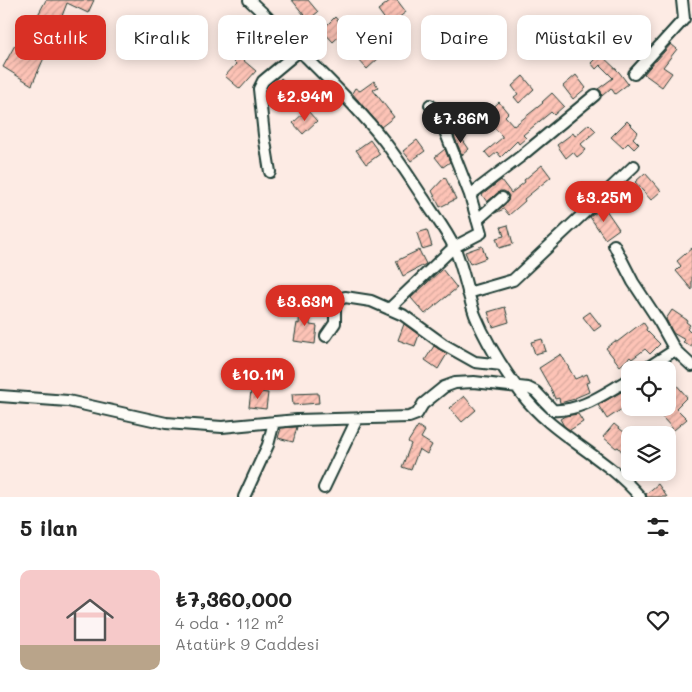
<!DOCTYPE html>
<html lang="tr">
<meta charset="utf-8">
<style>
body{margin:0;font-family:Mali,sans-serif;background:#f2f2f2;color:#222;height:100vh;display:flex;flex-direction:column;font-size:19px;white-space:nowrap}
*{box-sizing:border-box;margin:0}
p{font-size:16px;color:#767676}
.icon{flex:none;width:28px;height:28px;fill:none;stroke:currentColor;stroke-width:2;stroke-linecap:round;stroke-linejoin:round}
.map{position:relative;height:497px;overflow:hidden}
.sheet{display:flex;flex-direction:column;background:#fff;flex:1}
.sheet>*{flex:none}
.top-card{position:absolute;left:15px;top:15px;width:662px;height:45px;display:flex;gap:10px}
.fabs{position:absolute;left:621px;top:361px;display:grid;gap:10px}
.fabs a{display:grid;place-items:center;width:55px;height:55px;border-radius:10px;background:#fff;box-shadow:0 2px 12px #0003;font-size:25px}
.price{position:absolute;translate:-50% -42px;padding:0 11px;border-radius:18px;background:#d93025;color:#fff;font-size:16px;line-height:32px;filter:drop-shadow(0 1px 2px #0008)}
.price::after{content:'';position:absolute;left:50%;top:30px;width:15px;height:11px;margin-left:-8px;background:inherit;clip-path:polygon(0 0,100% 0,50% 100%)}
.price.on{background:#222;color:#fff}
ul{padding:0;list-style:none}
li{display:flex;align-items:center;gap:15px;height:125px;padding:0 20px}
li span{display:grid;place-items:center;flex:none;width:140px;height:100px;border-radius:10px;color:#555}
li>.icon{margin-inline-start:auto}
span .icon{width:60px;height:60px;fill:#fffc;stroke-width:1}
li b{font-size:21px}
h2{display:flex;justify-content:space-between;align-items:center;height:60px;padding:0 20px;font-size:21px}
.pill{padding:0 18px;border-radius:10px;background:#fff;box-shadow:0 2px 12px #0003;font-size:18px;line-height:45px}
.pill.on{background:#d93025;color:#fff}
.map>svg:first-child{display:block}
.building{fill:url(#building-hatch);stroke:#1f3d34}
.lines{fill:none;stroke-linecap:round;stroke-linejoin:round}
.minor-casing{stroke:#1f3d34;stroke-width:14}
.minor{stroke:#fdfcf7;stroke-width:10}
</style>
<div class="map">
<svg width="692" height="497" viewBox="0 0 692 497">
<defs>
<pattern id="building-hatch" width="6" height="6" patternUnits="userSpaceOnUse" patternTransform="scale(1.25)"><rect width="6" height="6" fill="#fdc3b6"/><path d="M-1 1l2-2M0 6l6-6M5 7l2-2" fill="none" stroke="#d8a89d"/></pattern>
</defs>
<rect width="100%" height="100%" fill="#fdebe4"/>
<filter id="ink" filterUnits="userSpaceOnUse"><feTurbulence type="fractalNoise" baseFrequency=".02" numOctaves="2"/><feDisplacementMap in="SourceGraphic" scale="10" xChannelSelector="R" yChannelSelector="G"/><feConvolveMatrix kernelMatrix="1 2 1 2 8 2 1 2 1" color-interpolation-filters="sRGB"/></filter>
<g filter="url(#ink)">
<path class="building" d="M46 0H94L88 13 67 3 62 16 67 19 49 52 47 51 32 85 3 67 15 45 20 48Z
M292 0H308L318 12 308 20Z
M391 0H397L406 12 389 25 378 10Z
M335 17 346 30 333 42 322 30Z
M361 38 379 58 367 69 349 49Z
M671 44 677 49 663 67 672 73 662 87 644 74 655 61H656Z
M243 49 248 54 243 60 256 71 240 89 225 76 236 64 233 61Z
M600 54 619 72 628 84 615 94 611 88 602 96 601 91 598 89 613 78 600 65 596 69 591 63Z
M576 75 586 88 573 99 563 86Z
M523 76 534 89 519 103 514 97 518 94 512 86Z
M281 78 295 90 281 107 266 94Z
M374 81 378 87 373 90 394 117 381 127 352 93 355 88 360 91Z
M552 93 564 106 554 115 551 112 523 135 526 138 519 144 517 141 501 157 497 152 490 158 485 152 502 138V136L489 122 490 121 485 115 499 102 508 113 505 116 514 126 543 103 542 102Z
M307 110 317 121 303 134 293 123Z
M627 121 638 132 633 138 639 144 634 149 628 143 623 148 611 137Z
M589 124 596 131 581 144 586 150 577 157 573 152 566 158 557 145 573 133 575 136Z
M458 133 469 149 462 155 454 136Z
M370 140 380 154 366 164 356 150Z
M417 140 425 151 411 161 403 151Z
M445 149 450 162 443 167 435 157Z
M542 165 551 177 524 199 525 201 509 215 504 209 495 213 508 201 509 196 507 193 504 191H500L487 202 482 195 501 180 511 193 525 182 524 180Z
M645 173 661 191 651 200 635 182Z
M445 177 456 199 440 207 432 191Z
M604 207 619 229 605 239 590 217Z
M508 225 513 244 499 248 496 238 504 236 501 227Z
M427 230 432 246 422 249 417 233Z
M482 246 486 258 470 264 465 252Z
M692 248V290L676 271 681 266 677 261Z
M419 250 426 264 403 276 396 261Z
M442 269 457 288 425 314 411 298Z
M300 305H310V325L317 326 315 344 294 341 297 323 299 324Z
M505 307 509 322 493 327 488 312Z
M672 310 687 320 686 322 690 325 687 329 690 332 692 329V347L683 342 685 340 673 333 666 319Z
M590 312 601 326 594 331 583 317Z
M643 322 647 328 646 330 660 344 650 354 645 349 632 359 630 357 620 366 606 348 615 341 617 342Z
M404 324 419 335 415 346 398 340Z
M542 339 546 351 535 354 531 342Z
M434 346 447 354 438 369 425 360Z
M561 354 575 379 587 374 590 382 586 383 589 392 575 398V399L560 403 559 398 555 399 552 391 539 368Z
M675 383 687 397 676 408 687 419 674 430 662 417 672 407 668 401V389Z
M630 387V414L625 407 607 419 598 405Z
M251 391 268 393 266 409 249 407Z
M318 393 319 403 293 405 292 394Z
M464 396 476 410 462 422 450 408Z
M578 414 583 422 570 430 564 426 560 419 565 416Z
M614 424 630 437V461L618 447 616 448 603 437Z
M418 426 425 431 421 438 432 445 427 454 419 449 411 470 402 467 411 444 408 442Z
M296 427H297L293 442 278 438 281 428Z
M658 484 667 497H647L646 494Z"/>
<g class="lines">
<defs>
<path id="minor" d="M249 0 264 14C278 28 291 43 306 57 332 83 358 108 381 137 397 157 410 178 424 199 434 215 446 230 454 247 464 269 467 293 475 315 486 342 504 370 521 393 553 436 606 456 640 497
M634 74 684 19 682 0
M270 172 264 135 259 89 263 81 299 51
M470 195 520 157 595 95
M477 220 502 198
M614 245 633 282 660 323 675 350
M468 293 513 280 634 166
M389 309 454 247 481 233 470 195 443 126 430 105
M326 336 335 323V302L345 297 371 301 403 315 443 344 475 362 502 365
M644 370 675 350 692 366
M0 396 68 401 166 423 222 427 297 420 409 417 417 414 423 404 444 387 455 383 474 382 528 388 536 392 553 410C581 412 606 392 630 379
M324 488 357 419
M244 497 268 445 274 422"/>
</defs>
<use href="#minor" class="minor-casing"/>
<use href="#minor" class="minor"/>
</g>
</g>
</svg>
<div class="fabs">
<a><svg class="icon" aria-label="locate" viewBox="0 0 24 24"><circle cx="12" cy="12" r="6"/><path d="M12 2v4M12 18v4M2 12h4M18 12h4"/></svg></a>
<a><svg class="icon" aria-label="layers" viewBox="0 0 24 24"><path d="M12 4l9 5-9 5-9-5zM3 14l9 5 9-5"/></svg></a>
</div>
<b class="price" style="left:305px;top:122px">₺2.94M</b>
<b class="price on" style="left:461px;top:144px">₺7.36M</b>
<b class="price" style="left:604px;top:223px">₺3.25M</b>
<b class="price" style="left:305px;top:327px">₺3.63M</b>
<b class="price" style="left:258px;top:400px">₺10.1M</b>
<div class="top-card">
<a class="pill on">Satılık</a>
<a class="pill">Kiralık</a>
<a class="pill">Filtreler</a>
<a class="pill">Yeni</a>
<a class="pill">Daire</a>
<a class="pill">Müstakil ev</a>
</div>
</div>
<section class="sheet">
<h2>5 ilan<svg class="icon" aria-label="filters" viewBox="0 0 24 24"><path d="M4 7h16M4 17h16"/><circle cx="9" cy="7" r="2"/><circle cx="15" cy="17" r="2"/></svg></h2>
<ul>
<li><span style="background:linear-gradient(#f6c9c9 75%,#b9a48a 0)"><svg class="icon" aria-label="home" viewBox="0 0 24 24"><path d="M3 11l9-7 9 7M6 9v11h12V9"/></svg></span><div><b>₺7,360,000</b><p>4 oda · 112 m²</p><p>Atatürk 9 Caddesi</p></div><svg class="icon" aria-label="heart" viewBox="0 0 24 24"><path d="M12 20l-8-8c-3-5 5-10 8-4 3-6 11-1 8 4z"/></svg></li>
</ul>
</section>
